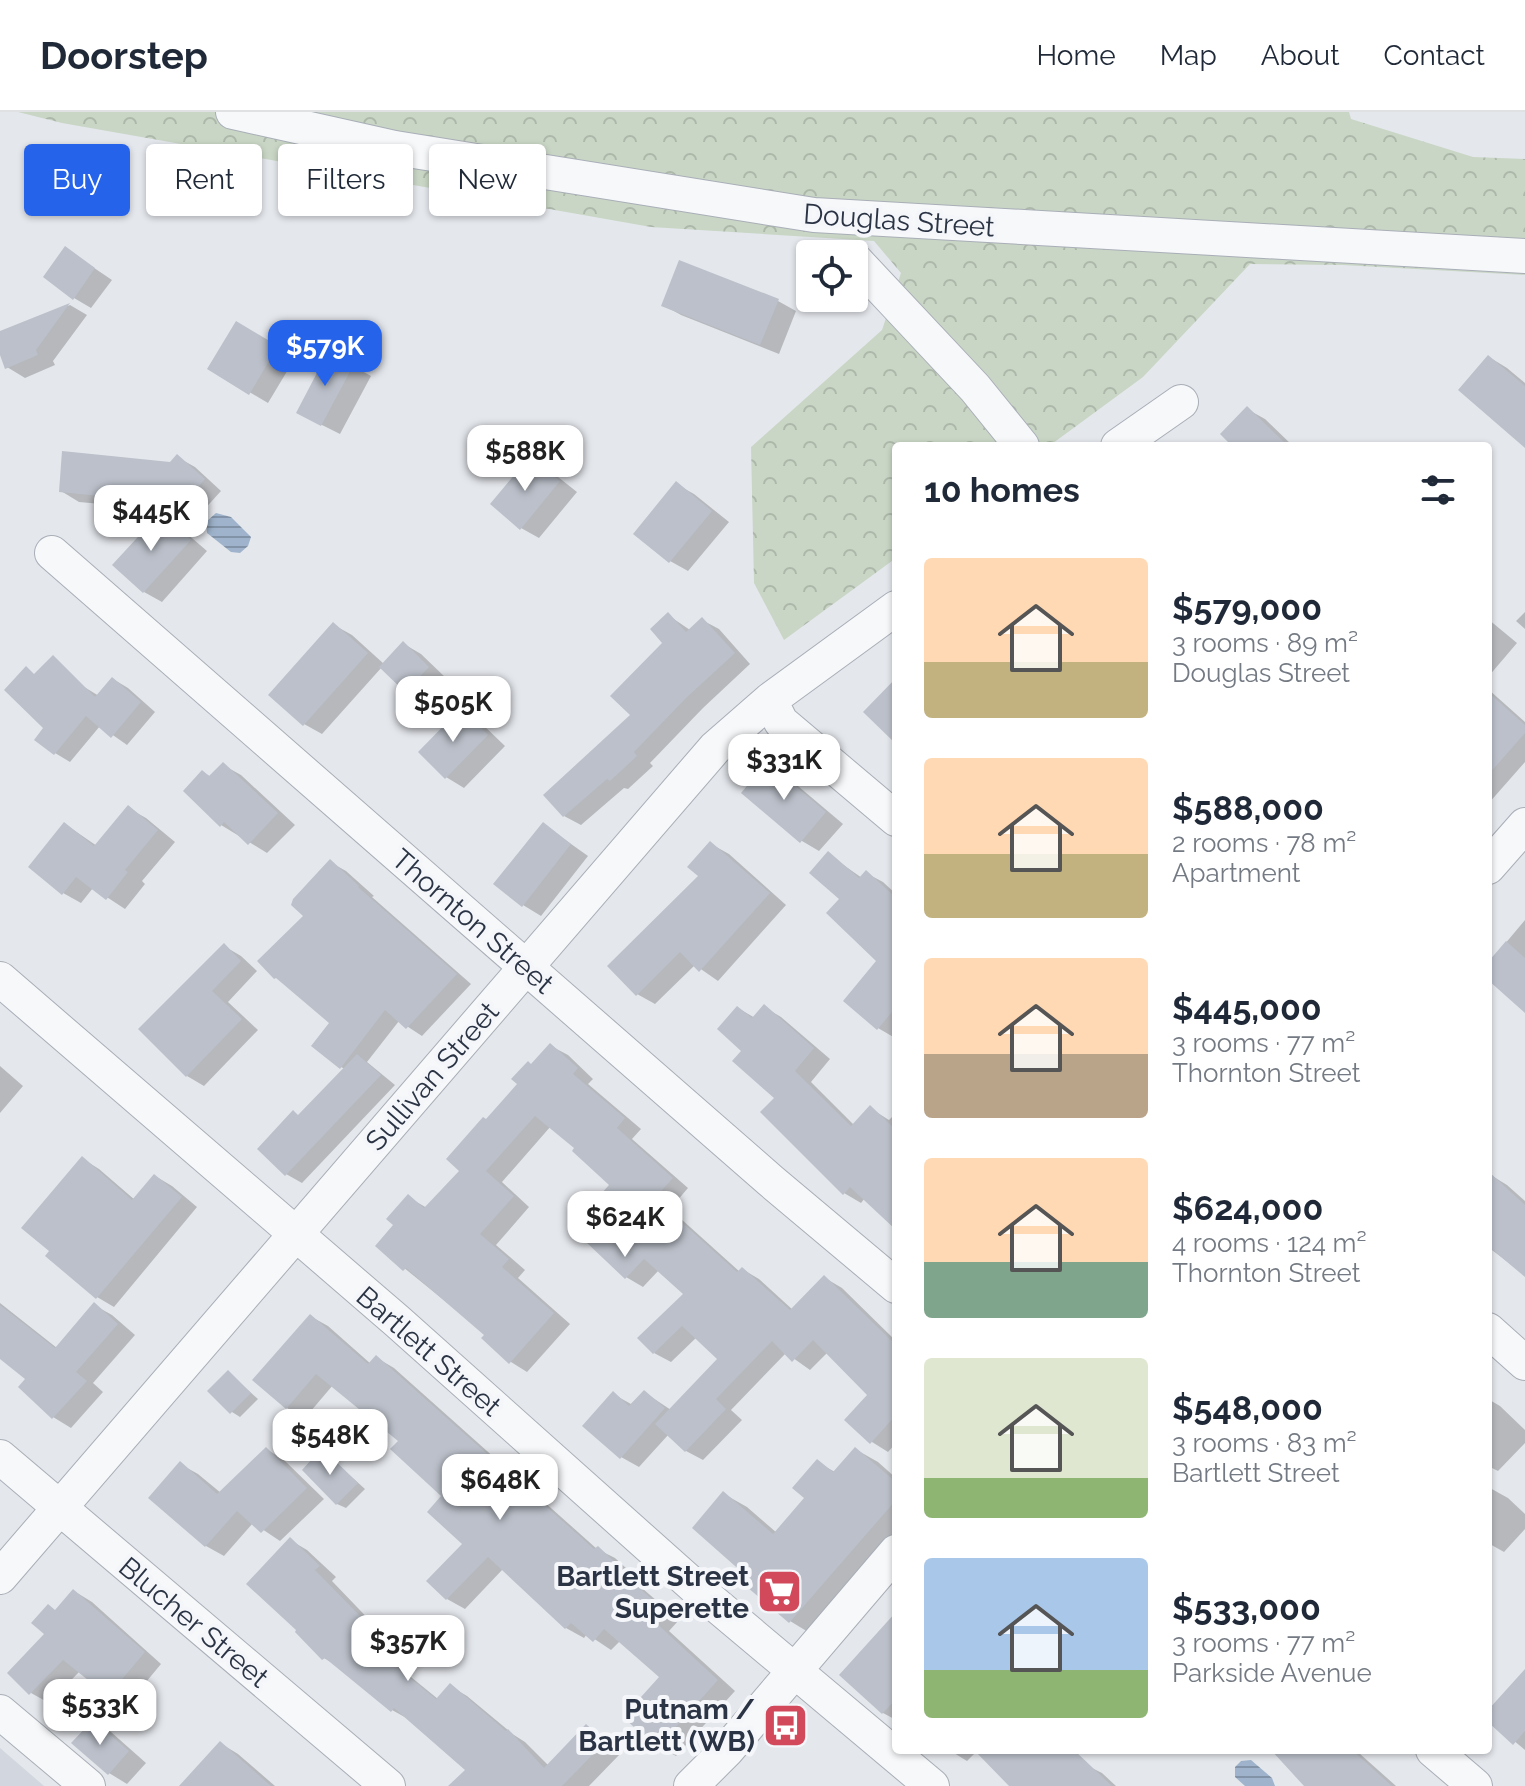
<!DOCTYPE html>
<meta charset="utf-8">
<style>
body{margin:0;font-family:Raleway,sans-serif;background:#f6f6f7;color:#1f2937;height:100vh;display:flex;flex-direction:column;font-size:30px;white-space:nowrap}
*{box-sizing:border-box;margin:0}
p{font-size:26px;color:#747a83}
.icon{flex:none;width:44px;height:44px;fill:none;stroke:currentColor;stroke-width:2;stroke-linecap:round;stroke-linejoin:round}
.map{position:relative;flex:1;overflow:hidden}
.panel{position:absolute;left:892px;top:330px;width:600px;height:1312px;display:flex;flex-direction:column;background:#fff;border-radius:8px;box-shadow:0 2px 6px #0004}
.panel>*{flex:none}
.guide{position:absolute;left:24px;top:32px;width:748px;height:72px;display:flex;gap:16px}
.tools{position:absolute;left:796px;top:128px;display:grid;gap:16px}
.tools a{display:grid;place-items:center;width:72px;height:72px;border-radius:8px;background:#fff;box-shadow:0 2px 6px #0004;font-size:40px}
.price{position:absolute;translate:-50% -68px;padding:0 18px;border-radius:16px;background:#fff;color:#222;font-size:26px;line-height:52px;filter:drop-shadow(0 2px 4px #0008)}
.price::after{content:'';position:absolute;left:50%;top:48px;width:24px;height:18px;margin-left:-12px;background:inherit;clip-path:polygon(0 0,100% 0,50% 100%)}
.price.on{background:#2563eb;color:#fff}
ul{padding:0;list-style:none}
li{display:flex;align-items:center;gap:24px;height:200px;padding:0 32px}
li span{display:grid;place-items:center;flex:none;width:224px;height:160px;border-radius:8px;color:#555}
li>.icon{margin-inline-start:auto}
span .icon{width:96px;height:96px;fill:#fffc;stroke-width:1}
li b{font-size:34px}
h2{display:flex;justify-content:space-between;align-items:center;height:96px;padding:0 32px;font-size:34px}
.pill{padding:0 28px;border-radius:8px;background:#fff;box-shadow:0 2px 6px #0004;font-size:28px;line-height:72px}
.pill.on{background:#2563eb;color:#fff}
header{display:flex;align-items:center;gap:48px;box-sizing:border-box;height:112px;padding:0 40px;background:#fff;border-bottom:2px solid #e0e1e3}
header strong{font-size:38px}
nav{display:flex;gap:44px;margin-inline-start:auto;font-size:28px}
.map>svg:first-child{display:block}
.built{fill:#d2d6de}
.forest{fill:url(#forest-crowns)}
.water{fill:url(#water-rules)}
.shadow{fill:#0003}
.building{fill:#bbc0ca}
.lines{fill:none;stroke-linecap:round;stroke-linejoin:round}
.street-casing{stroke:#a9aeb7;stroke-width:36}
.street{stroke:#f7f8fa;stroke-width:34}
.labels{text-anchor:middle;stroke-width:8;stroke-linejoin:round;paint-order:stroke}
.street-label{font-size:28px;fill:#2b3445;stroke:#f4f6f9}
.poi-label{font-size:28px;font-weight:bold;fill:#2b3445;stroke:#f4f6f9;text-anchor:end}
</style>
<header>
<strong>Doorstep</strong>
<nav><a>Home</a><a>Map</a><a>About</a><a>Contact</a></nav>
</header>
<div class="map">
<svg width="1525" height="1674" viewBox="0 0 1525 1674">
<defs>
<pattern id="forest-crowns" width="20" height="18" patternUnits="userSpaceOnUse" patternTransform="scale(2)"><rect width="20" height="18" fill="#c9d6c5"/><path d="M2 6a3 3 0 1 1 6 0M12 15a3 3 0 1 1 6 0" fill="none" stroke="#adb8ab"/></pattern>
<pattern id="water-rules" width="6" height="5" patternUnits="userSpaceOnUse" patternTransform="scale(2)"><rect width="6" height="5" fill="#9fb4cc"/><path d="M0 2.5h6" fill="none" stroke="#8293a7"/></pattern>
</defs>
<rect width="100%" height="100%" fill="#e4e7ec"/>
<path class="built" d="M0 1636 44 1674H0Z"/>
<path class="forest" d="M18 0H1349L1351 7 1473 45 1525 47V163L1342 153 1250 152 1143 265 1049 334H896V446L784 528 754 471 751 335 882 218 901 161 874 129 651 115 62 11Z"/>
<path class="water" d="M216 401 231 405 251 425 248 434 240 441 231 440 207 421 206 410Z
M1251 1648 1272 1666 1275 1674H1245L1235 1665V1655L1241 1649Z"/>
<path class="shadow" d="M66 137 112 168 91 196 74 186Z
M680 150 778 189 796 199 779 242 681 203 663 193Z
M70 193 87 203 53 249 55 253 25 266 7 255 0 238V221Z
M236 212 295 246 268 291 209 256Z
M330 241 371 264 340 322 316 310Z
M1489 245 1507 256 1525 271V332Z
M1247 297 1265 307 1293 334H1235Z
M177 345 195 355 221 379 201 401 79 390 61 379 171 352Z
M530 346 548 357 577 380 539 426 521 416Z
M676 372 694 382 729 410 688 459 670 449Z
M160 403 178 414 207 439 162 490 144 480Z
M1525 500V517L1516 509Z
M668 503 690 518 702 508 719 517 750 552 703 596 650 651 653 654 628 677 624 676 581 713 564 704 633 603 665 531Z
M1488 507 1517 531 1488 565Z
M334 513 352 523 384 552 404 532 421 542 446 566 424 589 406 578 382 555 322 622 304 612Z
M113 567 128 576 155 600 127 633 100 614 70 650 55 641 81 573 99 584Z
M1488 577 1525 610V650L1488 692Z
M461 599 479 609 505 634 464 676 446 665Z
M223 653 241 663 295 713 267 741 221 713 203 660 211 665Z
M768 653 785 663 843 712 819 739 802 729Z
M128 696 146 706 175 730 142 769 145 772 125 797 93 776 81 791 63 781 31 755 65 712 97 734Z
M543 712 588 744 541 804 523 793Z
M711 732 729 742 786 793 718 869 695 853 655 892 637 882 701 764Z
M828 742 862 766 866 761 883 770 896 782 895 926 878 916 846 889 879 848 842 787Z
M330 750 346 759 374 784 372 785 471 872 422 924 399 909 367 950 395 973 302 1071 286 1062 300 1004 345 957 341 955 306 804Z
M1525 808V898L1488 866V852Z
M224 834 241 844 257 859 228 890 258 918 204 974 187 964Z
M764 895 781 905 830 947 811 970 854 1013 870 996 889 1008 896 1001V1116L865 1086 861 1091 844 1081 744 939 738 896 755 906Z
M551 934 568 943 593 967 588 972 641 1017 632 1027 688 1076 670 1097 740 1160 742 1157 759 1167 793 1198 825 1166 842 1176 896 1229V1331L888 1340 872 1330 847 1308 870 1283 828 1240 810 1258 786 1241 731 1298 742 1308 703 1348 686 1339 669 1322 639 1355 621 1345 613 1282 631 1292 644 1280 671 1298 720 1247 697 1225 671 1250 654 1241 686 1182 659 1158 643 1175 626 1165 596 1119 600 1095 612 1073 577 1036 551 1014 502 1070 529 1095 496 1133 525 1158 518 1166 570 1212 527 1260 511 1250 487 1223 377 1134 396 1113 408 1085 427 1096 462 1058 486 1009Z
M0 954 23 974 0 1001Z
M83 1047 99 1057 135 1088 155 1064 172 1074 197 1095 114 1195 97 1185Z
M1489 1062 1507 1073 1525 1089V1163L1488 1135Z
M0 1191 57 1236 94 1193 112 1203 135 1223 93 1271 103 1280 71 1316 53 1305 28 1267 0 1245Z
M310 1204 328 1214 371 1252 377 1246 394 1256 597 1437 615 1446 638 1467 635 1470 679 1508 669 1519 735 1579 676 1644 658 1634 662 1565 620 1529 611 1538 587 1522 584 1526 566 1516 503 1457 465 1497 447 1487 465 1432 444 1384 401 1329 333 1273 305 1306 287 1296Z
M229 1261 258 1287 240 1305 232 1300Z
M1488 1287 1500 1294 1525 1318V1331L1498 1359 1488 1354Z
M266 1337 284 1348 324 1387 280 1429 253 1411 224 1444 206 1434 150 1386 180 1352 198 1362 221 1381Z
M855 1337 878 1350 896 1366V1427L813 1523 790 1509 755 1469 724 1382 747 1395 777 1421 807 1386 817 1350 835 1360Z
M323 1339 365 1377 346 1396 337 1392Z
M1490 1376 1508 1386 1525 1402V1417L1504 1440 1488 1431Z
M290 1428 307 1438 336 1465 332 1469 380 1519 368 1530 438 1587 450 1574 467 1584 514 1623 525 1630 549 1654 587 1614 604 1624 621 1641 589 1674H474L468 1658 410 1608 392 1598 341 1556 324 1546Z
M74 1479 92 1490 161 1552 127 1593 109 1583 80 1559 49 1591 31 1581 46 1522 56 1499Z
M896 1503V1608L883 1601 842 1563Z
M1525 1573V1638L1488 1607V1601Z
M93 1610 111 1620 146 1651 127 1672 109 1661Z
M220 1631 238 1642 275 1674H197Z
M949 1638H1056L1102 1661 1116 1674H1012L977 1639 967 1649Z
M1286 1638H1362L1359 1641 1396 1674H1317Z"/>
<path class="building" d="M65 134 95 156 73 188 43 165Z
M679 148 779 187 760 233 661 194Z
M70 191 36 238 38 243 5 257 0 243V219Z
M236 209 278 234 249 283 207 257Z
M329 238 354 252 321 314 296 301Z
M1488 243 1525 274V336L1458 278Z
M1247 294 1288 334H1232L1220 322Z
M62 339 170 350 177 342 205 367 183 392 59 380Z
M530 344 560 369 520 418 490 392Z
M676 369 712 399 669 451 633 422Z
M160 401 191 428 143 481 112 453Z
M668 500 686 520 702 505 735 541 686 586 634 640 637 644 610 669 607 667 563 705 543 683 630 603 610 584 662 531 650 517Z
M333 510 368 541 303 614 268 583Z
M403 529 429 555 405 580 379 555Z
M53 543 95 585 112 565 141 590 111 626 86 604 54 643 34 628 43 616 4 578 26 554 34 562Z
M896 566V632L863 600Z
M1488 580 1525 613V621L1488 663Z
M461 596 488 623 445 667 418 640Z
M223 650 278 701 248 733 224 710 220 715 183 679 202 658 209 664Z
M767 650 826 700 800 731 741 681Z
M128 693 158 718 125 758 128 760 106 788 76 765 62 783 28 755 64 710 94 734Z
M543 710 571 732 522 795 493 772Z
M710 729 770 781 699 860 680 840 636 884 607 854 698 764 687 755Z
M828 739 859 766 866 758 896 786V895L877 918 843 889 876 849 826 801 839 787 809 761Z
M330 747 359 774 358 775 457 862 406 917 385 898 340 957 311 934 329 911 276 866 274 867 257 849 303 804 291 793 293 787Z
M1506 829 1525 846V901L1488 868V850Z
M224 831 241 849 212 879 242 907 186 965 138 917Z
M764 892 814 936 795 959 851 1014 870 993 896 1018V1118L850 1075 843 1083 760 1000 774 986 732 949 741 939 717 917 737 894 752 906Z
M550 931 578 956 573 962 625 1006 617 1016 673 1066 655 1086 737 1160 742 1155 790 1198 824 1163 896 1233V1303L870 1332 844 1308 867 1283 813 1228 792 1250 772 1229 716 1287 726 1297 685 1340 655 1312 717 1247 682 1214 653 1242 637 1226 683 1182 644 1147 625 1167 586 1130 593 1120 583 1111 597 1096 593 1091 609 1073 572 1039 574 1036 535 1004 486 1059 514 1084 480 1122 509 1147 502 1155 554 1201 509 1252 481 1226 484 1223 406 1156 403 1159 375 1134 393 1113 386 1107 408 1082 424 1096 459 1059 446 1047 483 1005 486 1007 517 972 511 967 528 949 531 952Z
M357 942 381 963 285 1064 257 1037 293 998 298 1003Z
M82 1044 132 1088 154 1062 182 1085 96 1187 45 1144 49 1139 21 1116Z
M1488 1059 1525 1093V1165L1488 1134Z
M94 1190 118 1212 76 1260 87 1269 52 1307 18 1275 25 1267 0 1247V1193L55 1236Z
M310 1202 368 1252 376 1243 594 1437 598 1434 621 1456 619 1458 663 1497 653 1508 718 1568 657 1636 623 1605 659 1565 604 1517 593 1530 571 1511 565 1517 488 1445 446 1488 426 1469 462 1432 427 1400 441 1384 390 1337 398 1329 316 1262 286 1297 252 1268Z
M228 1258 251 1281 230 1302 207 1279Z
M644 1278 665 1296 620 1347 582 1314 613 1279 629 1294Z
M266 1335 307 1376 261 1421 237 1399 205 1435 148 1386 180 1349 217 1382Z
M855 1335 896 1370V1388L789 1511 747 1475 752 1469 692 1416 723 1379 773 1422 804 1386 792 1376 817 1347 833 1360Z
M322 1336 358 1371 336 1393 302 1358Z
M290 1425 320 1454 315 1458 364 1508 352 1519 436 1587 450 1571 506 1619 508 1617 544 1656 586 1612 605 1630 562 1674H448L465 1658 394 1596 391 1600 325 1546 322 1548 295 1520 296 1518 246 1472Z
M73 1477 145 1540 108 1584 63 1548 29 1583 7 1561 44 1522 31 1511 48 1492 55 1498Z
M896 1500V1587L882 1602 839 1563Z
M1525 1557V1619L1513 1633 1488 1610V1598Z
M93 1608 129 1639 108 1663 71 1631Z
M220 1629 271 1674H179Z
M974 1638H1074L1112 1674H1009Z
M1271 1638H1352L1392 1674H1304Z"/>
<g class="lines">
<defs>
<path id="street" d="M233 0 395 36 814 103 1525 144
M854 147 975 276 1022 334
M1118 334 1181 290
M52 441 771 1069 896 1174
M770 588 781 610 896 707
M1488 755 1525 713
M0 867 397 1209 696 1476 932 1674
M1488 1218 1525 1251
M0 1345 388 1674
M0 1465 715 636 770 588 896 496
M0 1600 88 1674
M1433 1638 1475 1674
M691 1674 727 1638 896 1440"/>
</defs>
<use href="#street" class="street-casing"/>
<use href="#street" class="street"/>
</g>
<defs>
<symbol id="supermarket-square" viewBox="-11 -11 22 22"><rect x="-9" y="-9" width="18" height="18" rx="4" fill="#d1495b" stroke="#f4f6f9"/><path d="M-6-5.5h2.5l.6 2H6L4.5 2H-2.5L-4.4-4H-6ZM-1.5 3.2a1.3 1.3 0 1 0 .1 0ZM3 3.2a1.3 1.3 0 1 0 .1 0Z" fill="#fff"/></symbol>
<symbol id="bus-square" viewBox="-11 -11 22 22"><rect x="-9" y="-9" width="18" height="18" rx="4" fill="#d1495b" stroke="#f4f6f9"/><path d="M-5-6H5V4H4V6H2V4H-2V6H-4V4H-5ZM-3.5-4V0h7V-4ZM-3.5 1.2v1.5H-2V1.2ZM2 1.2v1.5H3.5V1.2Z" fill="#fff"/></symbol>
</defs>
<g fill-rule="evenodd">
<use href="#supermarket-square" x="754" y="1454" width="51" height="51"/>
<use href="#bus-square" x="760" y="1588" width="51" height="51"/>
</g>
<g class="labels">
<g class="street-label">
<text transform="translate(899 108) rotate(4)" y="10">Douglas Street</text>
<text transform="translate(473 809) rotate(41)" y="10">Thornton Street</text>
<text transform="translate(432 964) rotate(-49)" y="10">Sullivan Street</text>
<text transform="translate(429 1239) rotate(41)" y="10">Bartlett Street</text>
<text transform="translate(194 1510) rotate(40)" y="10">Blucher Street</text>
</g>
<g class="poi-label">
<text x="749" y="1474">Bartlett Street<tspan x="749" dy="32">Superette</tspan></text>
<text x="755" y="1607">Putnam /<tspan x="755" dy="32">Bartlett (WB)</tspan></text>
</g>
</g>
</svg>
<div class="tools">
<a><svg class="icon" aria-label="locate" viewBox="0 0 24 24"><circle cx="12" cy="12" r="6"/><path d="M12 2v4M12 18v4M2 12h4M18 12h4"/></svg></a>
</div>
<b class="price on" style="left:325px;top:276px">$579K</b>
<b class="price" style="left:525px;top:381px">$588K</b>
<b class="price" style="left:151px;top:441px">$445K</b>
<b class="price" style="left:453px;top:632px">$505K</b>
<b class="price" style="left:784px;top:690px">$331K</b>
<b class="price" style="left:625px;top:1147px">$624K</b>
<b class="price" style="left:330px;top:1365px">$548K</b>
<b class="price" style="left:500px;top:1410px">$648K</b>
<b class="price" style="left:408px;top:1571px">$357K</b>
<b class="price" style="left:100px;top:1635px">$533K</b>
<div class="guide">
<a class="pill on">Buy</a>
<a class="pill">Rent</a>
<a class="pill">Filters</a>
<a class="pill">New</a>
</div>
<section class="panel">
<h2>10 homes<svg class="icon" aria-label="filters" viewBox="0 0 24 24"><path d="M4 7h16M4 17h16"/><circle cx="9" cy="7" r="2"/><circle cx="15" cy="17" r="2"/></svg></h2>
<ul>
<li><span style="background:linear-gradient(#ffd9b3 65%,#c2b280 0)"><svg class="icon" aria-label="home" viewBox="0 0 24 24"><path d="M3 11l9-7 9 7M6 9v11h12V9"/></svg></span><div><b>$579,000</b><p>3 rooms · 89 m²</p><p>Douglas Street</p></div></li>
<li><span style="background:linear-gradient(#ffd9b3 60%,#c2b280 0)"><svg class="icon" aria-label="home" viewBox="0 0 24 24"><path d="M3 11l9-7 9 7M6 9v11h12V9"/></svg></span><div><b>$588,000</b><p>2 rooms · 78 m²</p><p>Apartment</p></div></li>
<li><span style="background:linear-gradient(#ffd9b3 60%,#b9a48a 0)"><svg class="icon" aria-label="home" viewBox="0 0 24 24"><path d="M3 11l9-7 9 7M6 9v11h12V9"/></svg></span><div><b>$445,000</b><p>3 rooms · 77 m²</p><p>Thornton Street</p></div></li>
<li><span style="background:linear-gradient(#ffd9b3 65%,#7fa58c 0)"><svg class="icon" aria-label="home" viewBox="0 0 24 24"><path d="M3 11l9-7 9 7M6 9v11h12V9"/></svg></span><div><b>$624,000</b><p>4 rooms · 124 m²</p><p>Thornton Street</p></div></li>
<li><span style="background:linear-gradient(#dfe7d0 75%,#8fb573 0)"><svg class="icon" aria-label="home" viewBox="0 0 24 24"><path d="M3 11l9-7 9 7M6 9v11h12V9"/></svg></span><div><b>$548,000</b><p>3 rooms · 83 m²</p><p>Bartlett Street</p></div></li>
<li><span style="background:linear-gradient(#a9c7e8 70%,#8fb573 0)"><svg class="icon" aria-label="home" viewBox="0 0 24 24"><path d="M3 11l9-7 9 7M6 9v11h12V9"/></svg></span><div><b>$533,000</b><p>3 rooms · 77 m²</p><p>Parkside Avenue</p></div></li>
</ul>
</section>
</div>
